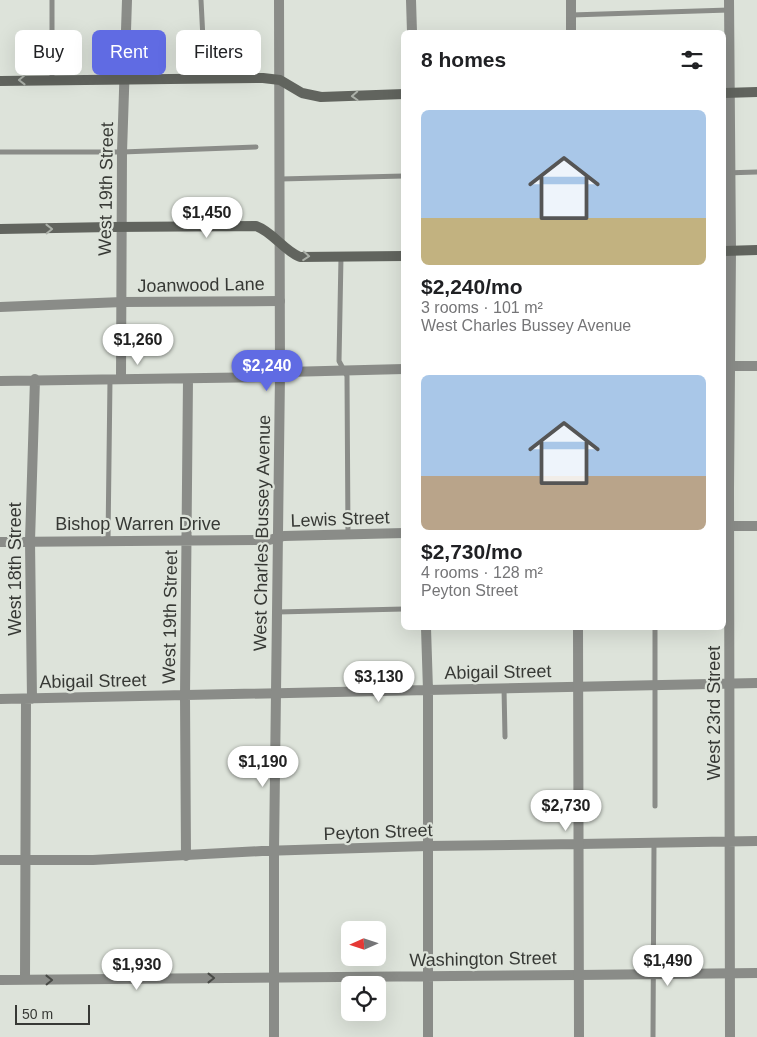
<!DOCTYPE html>
<meta charset="utf-8">
<style>
body{margin:0;font-family:Arial,sans-serif;background:#f2f2f2;color:#202124;height:100vh;display:flex;flex-direction:column;font-size:19px;white-space:nowrap}
*{box-sizing:border-box;margin:0}
p{font-size:16px;color:#757577}
.icon{flex:none;width:28px;height:28px;fill:none;stroke:currentColor;stroke-width:2;stroke-linecap:round;stroke-linejoin:round}
.map{position:relative;flex:1;overflow:hidden}
.panel{position:absolute;left:401px;top:30px;width:325px;height:600px;display:flex;flex-direction:column;background:#fff;border-radius:8px;box-shadow:0 5px 20px #0002}
.panel>*{flex:none}
.hud{position:absolute;left:15px;top:30px;width:311px;height:45px;display:flex;gap:10px}
.needle{width:32px;rotate:267deg}
.controls{position:absolute;left:341px;top:921px;display:grid;gap:10px}
.controls a{display:grid;place-items:center;width:45px;height:45px;border-radius:8px;background:#fff;box-shadow:0 5px 20px #0002;font-size:25px}
.scale{position:absolute;left:15px;bottom:12px;width:75px;box-sizing:border-box;padding-left:5px;border:2px solid #373935;border-top:0;font-size:14px;line-height:18px;white-space:nowrap;color:#373935;-webkit-text-stroke:4px #dde3da;paint-order:stroke}
.price{position:absolute;translate:-50% -42px;padding:0 11px;border-radius:18px;background:#fff;color:#222;font-size:16px;line-height:32px;filter:drop-shadow(0 1px 2px #0008)}
.price::after{content:'';position:absolute;left:50%;top:30px;width:15px;height:11px;margin-left:-8px;background:inherit;clip-path:polygon(0 0,100% 0,50% 100%)}
.price.selected{background:#606be3;color:#fff}
ul{padding:0;list-style:none}
li{display:grid;align-content:center;gap:10px;height:265px;padding:0 20px}
li span{display:grid;place-items:center;height:155px;border-radius:8px;color:#555}
li>.icon{margin-inline-start:auto}
span .icon{width:90px;height:90px;fill:#fffc;stroke-width:1}
li b{font-size:21px}
h2{display:flex;justify-content:space-between;align-items:center;height:60px;padding:0 20px;font-size:21px}
.pill{padding:0 18px;border-radius:8px;background:#fff;box-shadow:0 5px 20px #0002;font-size:18px;line-height:45px}
.pill.selected{background:#606be3;color:#fff}
.map>svg:first-child{display:block}
.lines{fill:none;stroke-linecap:round;stroke-linejoin:round}
.service{stroke:#8a8c88;stroke-width:5}
.minor{stroke:#8a8c88;stroke-width:10}
.tertiary{stroke:#8a8c88;stroke-width:10}
.secondary{stroke:#61645e;stroke-width:10}
.oneway{stroke:#abb0a8}
.oneway2{stroke:#484a46}
.labels{text-anchor:middle;stroke-width:4.5;stroke-linejoin:round;paint-order:stroke}
.street-label{font-size:18px;fill:#373935;stroke:#dde3da}
</style>
<div class="map">
<svg width="757" height="1037" viewBox="0 0 757 1037">
<rect width="100%" height="100%" fill="#dde3da"/>
<g class="lines">
<path class="service" d="M52 0V80
M201 0 205 78
M571 15 729 10
M0 152H122L256 147
M724 173 757 172
M280 179 404 176
M341 257 339 361 347 376 348 535
M108 541 110 379
M277 612 404 609
M655 628V806
M504 688 505 737
M653 1037 654 843"/>
<path class="minor" d="M411 0 412 32
M571 0V32
M729 0 731 250 729 488 730 1037
M0 307 122 302 280 301
M724 366H757
M121 378 122 152 127 0
M0 381 270 377 286 372 404 369
M725 526H757
M0 542 269 540 284 536 404 533
M426 628 428 690V1037
M0 699 757 683
M32 699 30 541 35 379
M579 844 757 841
M186 856 185 696 188 379
M0 980 579 975
M25 980 26 699"/>
<path class="tertiary" d="M578 628 579 1037
M0 860H93L262 851 427 846 579 844
M579 975 757 973
M274 1037V851L280 374 279 0"/>
<path class="secondary" d="M0 81 263 78 280 80 302 93 321 97 404 94
M724 93 757 92
M0 229 111 227 256 226C273 232 283 250 300 257L404 256
M724 251 757 250"/>
</g>
<defs><path id="oneway-chevron" d="M-2-3.5L2.5 0L-2 3.5" fill="none" stroke-width="1.6" stroke-linecap="round" stroke-linejoin="round" transform="scale(1.25)"/></defs>
<g class="oneway">
<use href="#oneway-chevron" transform="translate(22 80) rotate(179)"/>
<use href="#oneway-chevron" transform="translate(355 96) rotate(177)"/>
<use href="#oneway-chevron" transform="translate(49 229) rotate(-1)"/>
<use href="#oneway-chevron" transform="translate(306 256) rotate(4)"/>
</g>
<g class="oneway2">
<use href="#oneway-chevron" transform="translate(211 978)"/>
<use href="#oneway-chevron" transform="translate(49 980) rotate(-1)"/>
</g>
<g class="labels">
<g class="street-label">
<text transform="translate(106 189) rotate(-89)" y="6">West 19th Street</text>
<text transform="translate(201 285) rotate(-1)" y="6">Joanwood Lane</text>
<text transform="translate(340 519) rotate(-2)" y="6">Lewis Street</text>
<text x="138" y="530">Bishop Warren Drive</text>
<text transform="translate(262 533) rotate(-89)" y="6">West Charles Bussey Avenue</text>
<text transform="translate(15 569) rotate(-90)" y="6">West 18th Street</text>
<text transform="translate(170 617) rotate(-89)" y="6">West 19th Street</text>
<text transform="translate(498 672) rotate(-1)" y="6">Abigail Street</text>
<text transform="translate(93 681) rotate(-1)" y="6">Abigail Street</text>
<text transform="translate(714 713) rotate(-90)" y="6">West 23rd Street</text>
<text transform="translate(378 832) rotate(-2)" y="6">Peyton Street</text>
<text transform="translate(483 959) rotate(-1)" y="6">Washington Street</text>
</g>
</g>
</svg>
<div class="controls">
<a><svg class="needle" viewBox="-14 -14 28 28"><path d="M0-13l5 13h-10z" fill="#e53935"/><path d="M0 13l5-13h-10z" fill="#757577"/></svg></a>
<a><svg class="icon" aria-label="locate" viewBox="0 0 24 24"><circle cx="12" cy="12" r="6"/><path d="M12 2v4M12 18v4M2 12h4M18 12h4"/></svg></a>
</div>
<div class="scale">50 m</div>
<b class="price" style="left:207px;top:239px">$1,450</b>
<b class="price" style="left:138px;top:366px">$1,260</b>
<b class="price selected" style="left:267px;top:392px">$2,240</b>
<b class="price" style="left:379px;top:703px">$3,130</b>
<b class="price" style="left:263px;top:788px">$1,190</b>
<b class="price" style="left:566px;top:832px">$2,730</b>
<b class="price" style="left:668px;top:987px">$1,490</b>
<b class="price" style="left:137px;top:991px">$1,930</b>
<div class="hud">
<a class="pill">Buy</a>
<a class="pill selected">Rent</a>
<a class="pill">Filters</a>
</div>
<section class="panel">
<h2>8 homes<svg class="icon" aria-label="filters" viewBox="0 0 24 24"><path d="M4 7h16M4 17h16"/><circle cx="9" cy="7" r="2"/><circle cx="15" cy="17" r="2"/></svg></h2>
<ul>
<li><span style="background:linear-gradient(#a9c7e8 70%,#c2b280 0)"><svg class="icon" aria-label="home" viewBox="0 0 24 24"><path d="M3 11l9-7 9 7M6 9v11h12V9"/></svg></span><div><b>$2,240/mo</b><p>3 rooms · 101 m²</p><p>West Charles Bussey Avenue</p></div></li>
<li><span style="background:linear-gradient(#a9c7e8 65%,#b9a48a 0)"><svg class="icon" aria-label="home" viewBox="0 0 24 24"><path d="M3 11l9-7 9 7M6 9v11h12V9"/></svg></span><div><b>$2,730/mo</b><p>4 rooms · 128 m²</p><p>Peyton Street</p></div></li>
</ul>
</section>
</div>
